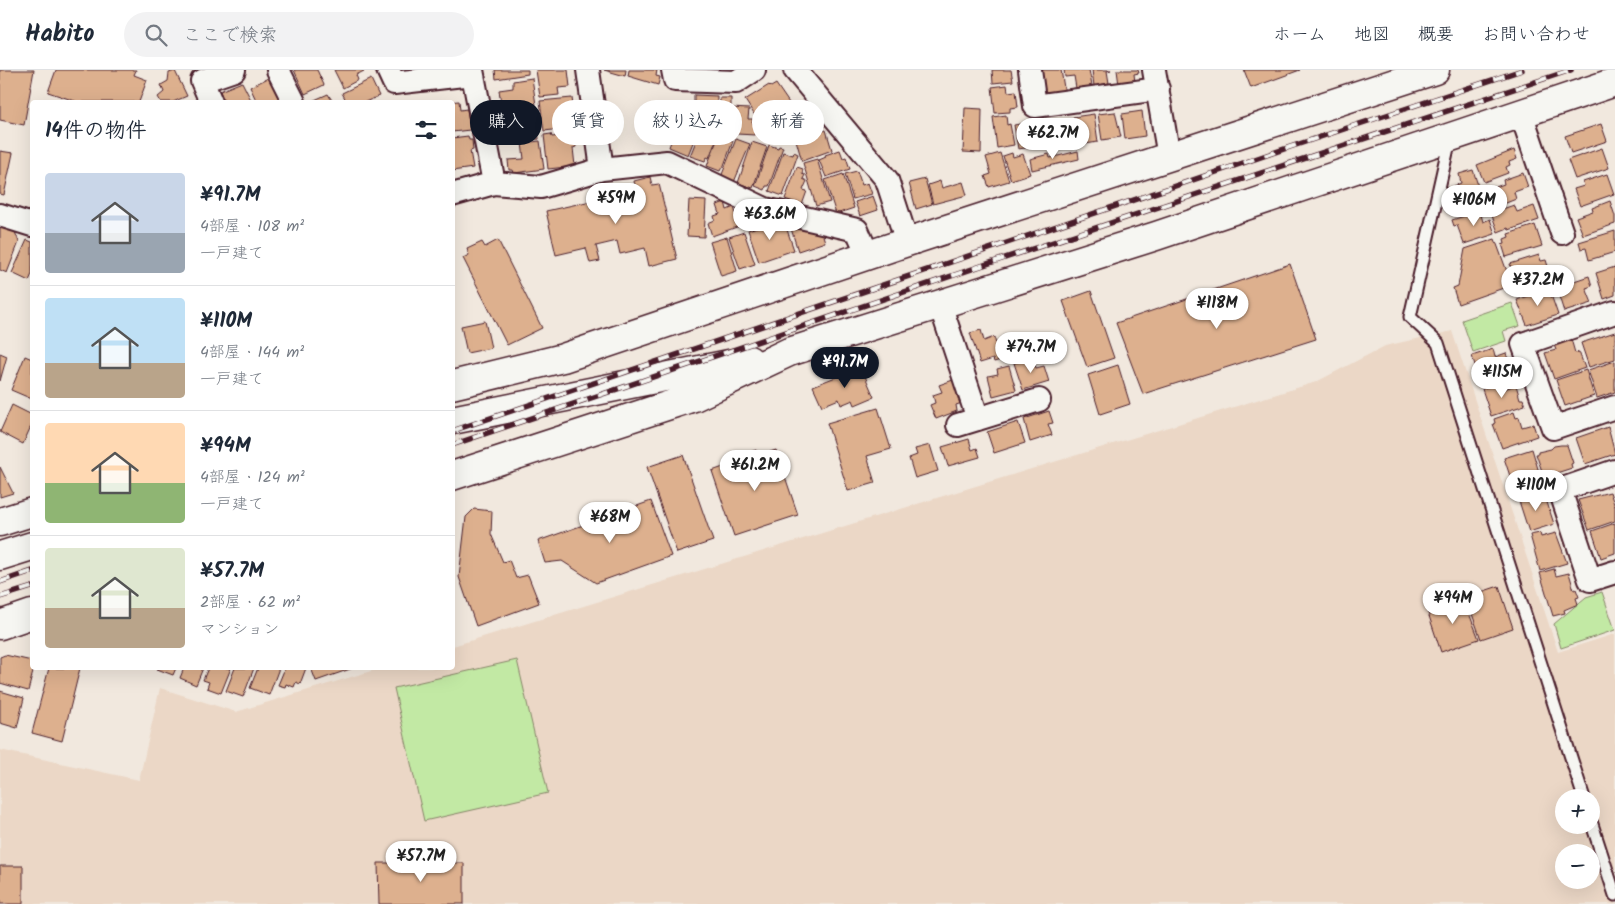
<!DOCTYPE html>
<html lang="ja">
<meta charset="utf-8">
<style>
body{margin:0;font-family:Kalam,"Klee One",sans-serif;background:#f2f2f3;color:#1f2937;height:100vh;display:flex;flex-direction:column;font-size:19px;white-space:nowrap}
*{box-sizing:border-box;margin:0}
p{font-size:16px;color:#747a83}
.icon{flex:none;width:28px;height:28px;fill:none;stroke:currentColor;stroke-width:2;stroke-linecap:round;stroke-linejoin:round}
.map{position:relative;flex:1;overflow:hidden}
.side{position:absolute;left:30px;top:30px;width:425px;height:570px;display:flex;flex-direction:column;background:#fff;border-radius:5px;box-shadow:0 5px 20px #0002}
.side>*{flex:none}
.hud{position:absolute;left:470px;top:30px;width:475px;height:45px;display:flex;gap:10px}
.fabs{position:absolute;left:1555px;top:719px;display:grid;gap:10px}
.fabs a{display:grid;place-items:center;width:45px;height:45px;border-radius:50%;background:#fff;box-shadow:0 5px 20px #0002;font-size:25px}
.price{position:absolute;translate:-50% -42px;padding:0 11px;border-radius:18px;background:#fff;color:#222;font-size:16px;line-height:32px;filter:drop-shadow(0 1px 2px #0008)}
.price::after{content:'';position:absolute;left:50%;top:30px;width:15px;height:11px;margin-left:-8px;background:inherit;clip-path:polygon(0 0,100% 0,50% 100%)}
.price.on{background:#111827;color:#fff}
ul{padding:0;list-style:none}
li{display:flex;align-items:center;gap:15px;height:125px;padding:0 15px}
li+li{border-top:1px solid #e0e1e3}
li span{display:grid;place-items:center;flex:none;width:140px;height:100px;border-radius:5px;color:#555}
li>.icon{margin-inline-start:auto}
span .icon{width:60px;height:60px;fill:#fffc;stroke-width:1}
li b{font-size:21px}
h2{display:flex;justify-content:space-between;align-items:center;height:60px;padding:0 15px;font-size:21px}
.tag{padding:0 18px;border-radius:22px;background:#fff;box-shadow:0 5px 20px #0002;font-size:18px;line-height:45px}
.tag.on{background:#111827;color:#fff}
header{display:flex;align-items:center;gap:30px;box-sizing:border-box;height:70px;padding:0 25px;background:#fff;border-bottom:1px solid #e0e1e3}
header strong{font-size:24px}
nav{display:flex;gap:28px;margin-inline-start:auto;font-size:18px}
.search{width:350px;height:45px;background:#f2f2f3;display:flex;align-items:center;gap:12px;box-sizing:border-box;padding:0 18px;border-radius:28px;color:#747a83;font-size:19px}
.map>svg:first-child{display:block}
.built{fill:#ebd7c6;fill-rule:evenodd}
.green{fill:#c2e9a4;stroke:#868468}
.building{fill:#ddb08e;stroke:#4a1f2b}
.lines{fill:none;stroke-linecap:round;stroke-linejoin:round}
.lane-casing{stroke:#4a1f2b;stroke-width:15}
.street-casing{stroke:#4a1f2b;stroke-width:26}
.secondary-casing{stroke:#4a1f2b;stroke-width:31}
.lane{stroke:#f6f6f2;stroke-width:11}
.street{stroke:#f6f6f2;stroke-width:22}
.secondary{stroke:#f6f6f2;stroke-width:28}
.rail-casing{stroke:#4a1f2b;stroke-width:5.5}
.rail{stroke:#f6f6f2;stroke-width:4;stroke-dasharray:11;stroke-linecap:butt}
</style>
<header>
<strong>Habito</strong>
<div class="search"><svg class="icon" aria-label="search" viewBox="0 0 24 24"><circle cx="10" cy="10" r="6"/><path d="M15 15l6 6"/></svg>ここで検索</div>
<nav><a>ホーム</a><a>地図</a><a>概要</a><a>お問い合わせ</a></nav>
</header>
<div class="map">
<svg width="1615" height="834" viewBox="0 0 1615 834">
<rect width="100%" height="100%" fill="#f1e8de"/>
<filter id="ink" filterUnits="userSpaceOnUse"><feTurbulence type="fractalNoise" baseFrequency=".02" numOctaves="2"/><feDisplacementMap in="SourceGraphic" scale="10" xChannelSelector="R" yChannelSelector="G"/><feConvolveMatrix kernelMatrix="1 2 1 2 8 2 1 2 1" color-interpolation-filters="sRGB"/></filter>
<g filter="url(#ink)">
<path class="built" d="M1452 261 1558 582 1615 564V834H0V680L139 710 160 618 236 642 381 598H452L453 576 1316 312 1385 276ZM1564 728H1591V755H1564ZM1564 782H1591V810H1564Z"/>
<path class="green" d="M1512 233 1520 256 1503 261 1506 271 1473 282 1462 250Z
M1602 522 1615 560 1561 578 1554 554 1586 527Z
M517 590 548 723 424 751 394 618Z"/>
<path class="building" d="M0 0H34L24 55 0 50Z
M56 0H136L134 5 147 10 139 32H78L48 22Z
M294 0H317L324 15 305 24Z
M334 0H364V1L356 5 358 10 343 18Z
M495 0H528V4L496 9Z
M536 0H568L570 17 558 18 559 25 540 27Z
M604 0H626L625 6Z
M629 0H657L656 6 660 7 658 15 628 6Z
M992 0H1011L1013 11 993 13Z
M1040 0H1061L1065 24 1047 26 1046 21H1043Z
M1064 0H1089L1092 16 1076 18 1074 6 1065 7Z
M1092 0H1111L1107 1 1109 13 1094 16Z
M1117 0H1138L1139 3 1134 4 1135 12 1119 15Z
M1244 0H1300L1251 18Z
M175 1 187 26 173 32H161L158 27 164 22 161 15 168 11 169 3Z
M268 8 271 10 281 32H257L250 17Z
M532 8 536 35 502 40 499 20 513 18V11Z
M371 9 379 26 365 32H347L342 23Z
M242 12 251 30 246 32H224L220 21Z
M776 14 789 33 759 52 745 30 769 15 771 17Z
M1007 15 1008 22 1016 21 1018 37 1010 38V42L995 43 992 17Z
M328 24 333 32H310Z
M694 25 717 26 716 61 702 60 703 56 689 55 690 37H694Z
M572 28 575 50 561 51 562 59 544 61 540 31Z
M720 28H731V38L749 39 748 49H753L752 53H756L755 65 719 63Z
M459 31 460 40 467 39 470 60 452 62V32H447Z
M793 34 810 54 788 68 785 63 774 70 771 65 768 67 761 55Z
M965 38 982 39 981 83 963 82Z
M536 40 539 69 507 73V54L515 53 513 43Z
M1142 41 1145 66 1125 69 1122 44Z
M1115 42 1121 67 1102 70 1098 44Z
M1094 44 1098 72 1073 76 1070 60 1075 59 1073 47Z
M1006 45 1007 55 1010 54 1014 75 997 78 993 47Z
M1058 51 1065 77 1046 79 1042 53Z
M678 52 698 60 688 85 669 77Z
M1027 53 1029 65 1037 63 1039 76 1018 79 1014 55Z
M1601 54 1607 71 1571 83 1565 66Z
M826 60 832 80 802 91 796 70Z
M700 61 717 68 709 88 707 87 705 91 690 86Z
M551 64 552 67 575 64 576 77 573 78 575 96 548 99 544 65Z
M719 65 733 71 723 98 722 97 720 101 707 96Z
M468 66 469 70H472L473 80 470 81 473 98 452 101V68Z
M736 69 750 74 734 112 721 107Z
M540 71 544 99 514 103 513 100H509L508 90 524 89 522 73Z
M752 72 767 77 753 118 738 113Z
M769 75 778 78 779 76 783 77 769 116H766L765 120 755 116Z
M1602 78 1609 98 1575 109 1568 90Z
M840 80 843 88 846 87 850 99 826 107 819 90 826 87 825 85Z
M1514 80 1517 89 1509 92 1510 95 1506 97 1508 103 1484 112 1477 95Z
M0 81 13 83 4 125 0 124Z
M1078 81 1079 89 1032 100 1030 89 1049 84 1050 88Z
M783 82 793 85 794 82 798 84 783 126 769 121Z
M1000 83 1009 111 989 117 985 106 991 104 986 87Z
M1012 83 1013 87 1023 84 1030 104 1011 110 1003 86Z
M817 89 830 132 816 136 803 93Z
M797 97 803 99 802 104 805 105 803 109 807 111 803 120 807 121 802 135 785 129Z
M1473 100 1484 134 1462 141 1454 116 1461 113 1459 104Z
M857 101 862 115 868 113 872 124 853 129 845 104Z
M1523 103 1528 117 1514 122 1516 129 1491 139 1484 121 1504 114 1503 110Z
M843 104 854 138 836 144 825 110Z
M1607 104 1614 124 1580 136 1574 119 1584 116 1583 112Z
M650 107 652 115 659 114 677 189 649 196 645 178 620 184 617 171 596 176 600 191 590 193 586 178 556 185 546 141 636 121 634 111Z
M925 109 932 134 916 139 909 113Z
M940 111 942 118 963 112 967 125 933 134 928 115Z
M873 126 878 140 860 146 855 132Z
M689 130 706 131 704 167 687 166Z
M1610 131 1615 146V154L1583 165 1576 147 1593 141 1592 138Z
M725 132 727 140 734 137 736 144 741 142 745 154 712 166 708 153 715 150 714 146 720 144 717 135Z
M1514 135 1517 142 1534 136 1539 150 1509 160 1508 158 1498 162 1491 143Z
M1480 141 1483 152 1490 149 1495 164 1464 174 1457 155 1454 156 1452 150Z
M789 152 821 159 825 172 798 181Z
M769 153 772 159 785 154 794 180 759 192 748 160Z
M1535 155 1542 176 1506 187 1502 174 1505 173 1504 169 1509 167 1508 164Z
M0 157 15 162 19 172 7 203 0 200Z
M1615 161V182L1589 190 1586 178 1581 179 1579 172Z
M744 162 755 194 740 199 729 167Z
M727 167 737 201 721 206 710 172Z
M1495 169 1512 215 1458 234 1453 218 1458 216 1465 179Z
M27 170 32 172V204L29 211 12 203Z
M498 170 542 258 507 275 463 188 469 185 467 179 482 172 485 177Z
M1539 185 1541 191 1546 190 1550 203 1516 213 1510 194Z
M1290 194 1316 269 1143 324 1116 253Z
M1615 197V225L1604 229 1596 203Z
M1589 206 1592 216 1586 218 1592 233 1564 242 1556 217Z
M1549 219 1558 245 1527 255 1517 230Z
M1091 221 1114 288 1087 297 1063 231Z
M485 251 491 278 467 283 461 256Z
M981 260 984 271 994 267 997 277 1007 274 1011 287 994 292 993 289 980 293 970 263Z
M1615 262V289L1589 297 1581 273Z
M1571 269 1575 283 1579 282 1585 298 1554 309 1545 283 1556 280 1554 275Z
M1493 279 1495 287 1506 283 1513 305 1482 316 1472 286Z
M0 283 7 286 0 311Z
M25 286 32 289V329L11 320Z
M1032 288 1036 298 1044 296 1049 312 1023 320 1014 293Z
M1615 291V322L1597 328 1588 300Z
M1118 295 1130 334 1100 344 1088 305Z
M1009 296 1016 320 993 326 988 306 998 304 997 299Z
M861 297 874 327 855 335 853 330 841 335 839 329 822 336 813 316Z
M1586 300 1594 326 1565 336 1556 310Z
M953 310 962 333 956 335 957 341 936 349 930 335 935 333 933 325 942 322 939 315Z
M1502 312 1504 319 1516 315 1520 329H1523L1525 335 1491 346 1482 319Z
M12 335 32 345V354L23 374 0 362Z
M878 338 891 379 867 386 875 413 848 421 827 353Z
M1049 341 1053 353 1048 354 1052 365 1030 372 1024 349Z
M1514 342 1516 348 1519 347 1522 357 1533 354 1537 366 1502 378 1493 354 1495 353 1494 349Z
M1018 352 1025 373 994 383 987 362Z
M1608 357 1615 384 1585 394 1576 368Z
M969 369 972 380 977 378 980 387 948 396 942 377Z
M930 375 938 401 915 408 909 388 917 385 915 379Z
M1561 375H1567L1573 393 1571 394 1572 398 1544 407 1536 384H1538V382L1551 379 1554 376Z
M1532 379 1541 409 1524 414 1523 412 1513 415 1504 388Z
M756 380 758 386 776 380 798 445 734 466 712 401 729 395 728 390Z
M683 385 713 471 677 483 647 397Z
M0 397 13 423 0 427Z
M1610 422 1615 437V451L1589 460 1578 430Z
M1544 423 1554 454 1529 462 1519 431Z
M651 431 671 486 596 513 562 491 545 493 538 471Z
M474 439 492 441 491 464 503 492 509 490 516 508 528 505 539 533 476 556 459 507 466 447Z
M1615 453V483L1601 488 1592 461Z
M1540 463 1541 467 1556 463 1567 493 1540 501 1530 465Z
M1554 499 1556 506 1569 503 1574 520 1576 519 1579 527 1576 528 1578 534 1564 540 1565 543 1553 546 1540 503Z
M1499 516 1513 558 1481 569 1471 541 1474 540 1469 526Z
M1463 528 1479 569 1441 582 1427 540Z
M5 585 32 591 34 598 28 621 0 613V587Z
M49 598H80L62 671 32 663Z
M158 598H176L173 605 157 599Z
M184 598H203L196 615 180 608Z
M208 598H231L221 623 207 618 209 612 203 610Z
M235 598H254L243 627 226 621Z
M258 598H279L269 625 250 618Z
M285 598H306L300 614 296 612 294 617 286 614 285 617 278 615Z
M311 598H353L316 611Z
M0 621 24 628 17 658 0 653Z
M378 793H464V834H379Z
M0 796H23V834H0Z"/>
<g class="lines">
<defs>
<path id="lane" d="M1450 69 1410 247 1438 273 1584 728
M1591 751 1615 825"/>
<path id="street" d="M278 0 294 32
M388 0 394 13 472 4
M472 0 494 113
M588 0 602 99
M673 0 675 10 736 12 754 0
M795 0 887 110 907 172
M1030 0 1035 36 1158 19
M1154 0 1169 87
M211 32 202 11 234 0
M1521 43 1562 163
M452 125 494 113 541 117 602 99 667 92 765 139 857 160 868 185
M0 145 32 155
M940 234 978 349
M1615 242 1523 274 1553 358 1615 337
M958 355 1039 330
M1615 401 1560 420 1590 510 1615 502"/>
<path id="secondary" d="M452 315 563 288 907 172 1435 0
M452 350 749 290
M452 406 694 327 789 282 1156 166 1615 12
M0 452 32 442
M0 486 32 476
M0 555 32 544"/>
</defs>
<use href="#lane" class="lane-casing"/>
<use href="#street" class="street-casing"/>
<use href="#secondary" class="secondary-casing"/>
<use href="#lane" class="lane"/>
<use href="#street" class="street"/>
<use href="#secondary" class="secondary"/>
<defs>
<path id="rail" d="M452 361 1290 77 1522 0
M452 375 981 196 1571 0
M0 512 32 501
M0 527 32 517"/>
</defs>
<use href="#rail" class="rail-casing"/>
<use href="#rail" class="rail"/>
</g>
</g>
</svg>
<div class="fabs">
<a>+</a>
<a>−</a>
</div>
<b class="price" style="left:1053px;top:90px">¥62.7M</b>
<b class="price" style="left:616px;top:155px">¥59M</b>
<b class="price" style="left:1474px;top:157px">¥106M</b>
<b class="price" style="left:770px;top:171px">¥63.6M</b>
<b class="price" style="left:1538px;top:237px">¥37.2M</b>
<b class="price" style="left:1217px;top:260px">¥118M</b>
<b class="price" style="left:1031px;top:304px">¥74.7M</b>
<b class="price on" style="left:845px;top:319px">¥91.7M</b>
<b class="price" style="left:1502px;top:329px">¥115M</b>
<b class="price" style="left:755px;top:422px">¥61.2M</b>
<b class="price" style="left:1536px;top:442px">¥110M</b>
<b class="price" style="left:610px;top:474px">¥68M</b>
<b class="price" style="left:1453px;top:555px">¥94M</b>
<b class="price" style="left:421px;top:813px">¥57.7M</b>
<div class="hud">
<a class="tag on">購入</a>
<a class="tag">賃貸</a>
<a class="tag">絞り込み</a>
<a class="tag">新着</a>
</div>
<section class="side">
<h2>14件の物件<svg class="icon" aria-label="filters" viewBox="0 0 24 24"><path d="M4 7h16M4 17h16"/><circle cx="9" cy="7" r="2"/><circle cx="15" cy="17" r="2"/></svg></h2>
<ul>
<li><span style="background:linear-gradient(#c9d6e8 60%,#9aa5b1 0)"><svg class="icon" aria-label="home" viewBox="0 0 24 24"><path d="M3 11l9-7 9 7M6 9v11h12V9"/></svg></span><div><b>¥91.7M</b><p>4部屋 · 108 m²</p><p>一戸建て</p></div></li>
<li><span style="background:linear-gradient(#bfe0f5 65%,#b9a48a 0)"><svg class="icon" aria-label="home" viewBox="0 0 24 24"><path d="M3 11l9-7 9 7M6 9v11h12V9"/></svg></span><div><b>¥110M</b><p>4部屋 · 144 m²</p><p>一戸建て</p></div></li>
<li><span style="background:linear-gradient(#ffd9b3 60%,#8fb573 0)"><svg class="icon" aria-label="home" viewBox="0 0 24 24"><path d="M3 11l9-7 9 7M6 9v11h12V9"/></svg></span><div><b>¥94M</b><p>4部屋 · 124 m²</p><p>一戸建て</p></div></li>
<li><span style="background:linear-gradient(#dfe7d0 60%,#b9a48a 0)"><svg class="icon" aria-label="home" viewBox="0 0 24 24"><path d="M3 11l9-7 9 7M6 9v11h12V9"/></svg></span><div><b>¥57.7M</b><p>2部屋 · 62 m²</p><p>マンション</p></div></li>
</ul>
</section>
</div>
